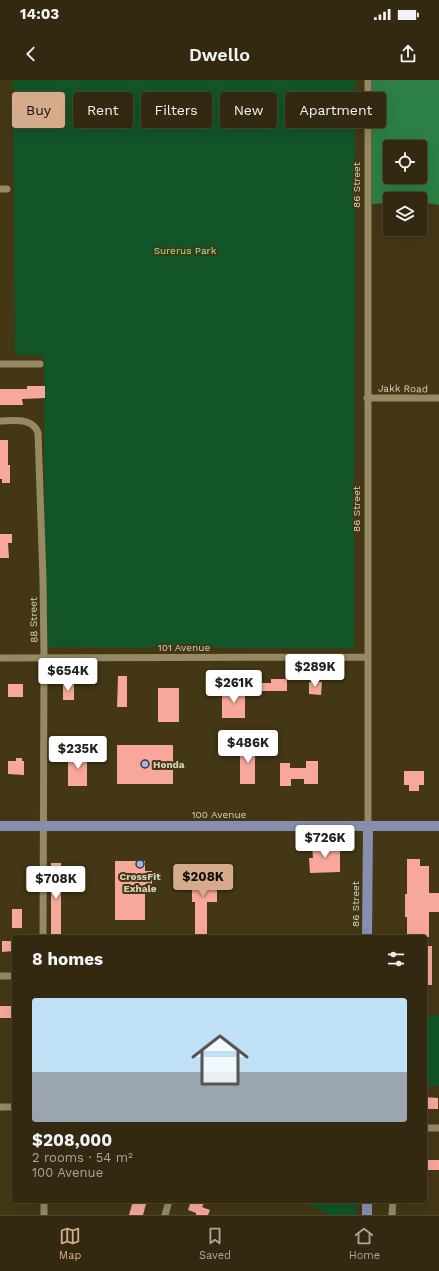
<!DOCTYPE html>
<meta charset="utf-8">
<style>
body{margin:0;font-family:"Work Sans",sans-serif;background:#3d351e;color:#f1f3f6;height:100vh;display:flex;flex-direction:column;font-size:15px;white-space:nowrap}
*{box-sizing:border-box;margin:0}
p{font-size:13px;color:#a8a69f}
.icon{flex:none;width:22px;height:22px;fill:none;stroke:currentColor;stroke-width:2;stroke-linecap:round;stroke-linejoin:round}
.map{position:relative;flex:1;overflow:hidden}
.drawer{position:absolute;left:12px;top:855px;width:415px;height:268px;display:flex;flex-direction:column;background:#322910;border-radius:4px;box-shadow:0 4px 16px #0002,0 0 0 1px #4d4530}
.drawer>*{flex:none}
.hud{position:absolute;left:12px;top:12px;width:415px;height:36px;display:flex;gap:8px}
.fabs{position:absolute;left:383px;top:60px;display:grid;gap:8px}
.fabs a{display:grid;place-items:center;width:44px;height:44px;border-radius:4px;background:#322910;box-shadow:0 4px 16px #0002,0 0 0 1px #4d4530;font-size:20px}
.price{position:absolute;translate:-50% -34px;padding:0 9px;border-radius:4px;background:#fff;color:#222;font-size:13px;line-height:26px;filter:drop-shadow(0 1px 2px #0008)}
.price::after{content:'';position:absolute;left:50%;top:24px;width:12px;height:9px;margin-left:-6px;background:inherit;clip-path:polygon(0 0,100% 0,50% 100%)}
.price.on{background:#d6ab8b;color:#111}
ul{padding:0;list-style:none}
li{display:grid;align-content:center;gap:8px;height:212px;padding:0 20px}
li+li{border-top:1px solid #4d4530}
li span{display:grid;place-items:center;height:124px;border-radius:4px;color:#555}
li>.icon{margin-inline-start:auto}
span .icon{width:72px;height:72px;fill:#fffc;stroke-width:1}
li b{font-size:17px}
h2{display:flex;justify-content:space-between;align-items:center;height:48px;padding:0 20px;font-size:17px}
.tag{padding:0 14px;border-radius:4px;background:#322910;box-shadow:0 4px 16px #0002,0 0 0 1px #4d4530;font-size:14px;line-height:36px}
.tag.on{background:#d6ab8b;color:#111}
.status{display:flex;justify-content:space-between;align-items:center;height:28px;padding:0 20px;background:#322910;direction:ltr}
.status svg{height:11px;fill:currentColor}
header{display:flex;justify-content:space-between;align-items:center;height:52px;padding:0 20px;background:#322910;font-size:18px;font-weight:600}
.tab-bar{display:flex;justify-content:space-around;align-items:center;height:56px;border-top:1px solid #4d4530;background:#322910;font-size:11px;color:#a8a69f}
.tab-bar a{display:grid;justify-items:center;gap:2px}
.tab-bar .on{color:#d6ab8b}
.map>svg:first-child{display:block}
.green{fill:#115529}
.forest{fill:#2c7f45;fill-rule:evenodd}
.building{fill:#f7a89a}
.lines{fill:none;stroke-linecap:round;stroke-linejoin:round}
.minor{stroke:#968964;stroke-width:7}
.major{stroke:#868fae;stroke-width:10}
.poi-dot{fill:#9db4fd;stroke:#433715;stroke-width:1.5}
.labels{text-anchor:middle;stroke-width:4;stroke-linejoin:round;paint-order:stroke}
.street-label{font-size:10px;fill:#d8d1be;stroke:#433715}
.park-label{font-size:10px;fill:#88f3a2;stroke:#433715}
.poi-label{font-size:10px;font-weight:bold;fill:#d8d1be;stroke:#433715;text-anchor:start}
</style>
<div class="status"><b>14:03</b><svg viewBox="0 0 49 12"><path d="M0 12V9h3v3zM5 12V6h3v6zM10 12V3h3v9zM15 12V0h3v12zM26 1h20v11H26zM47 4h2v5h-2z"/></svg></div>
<header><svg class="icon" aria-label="back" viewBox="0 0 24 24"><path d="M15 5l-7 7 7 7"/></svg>Dwello<svg class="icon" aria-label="share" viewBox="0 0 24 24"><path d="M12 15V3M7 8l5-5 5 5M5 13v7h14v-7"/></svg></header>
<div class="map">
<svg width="439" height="1135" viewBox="0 0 439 1135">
<rect width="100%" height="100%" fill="#433715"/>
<path class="green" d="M13 0H355L354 568 45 567 44 275H15Z
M425 935H439V1006H425Z
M303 1121H356V1135H330Z"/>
<path class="forest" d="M372 0H439V125L420 122V119H390V123L372 124ZM390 67H420V97H390Z"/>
<path class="building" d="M27 306H45V318L22 319 23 325H0V309H27Z
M0 360H8V385H10V403H2V399H0Z
M0 454H12V463H8L9 478H0Z
M118 596H127V627H117Z
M271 599H287V611H252V603H271Z
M309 602H322L321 615 309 614Z
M8 604H23V617H8Z
M63 604H74V620H63Z
M158 608H179V642H158Z
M222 610H245V638H222Z
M117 665H173V704H117Z
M240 665H255V704H240Z
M68 673H87V706H68Z
M16 678H22V681H24V695L8 694V681H16Z
M306 681H318V704H304V699H291V706H280V683H290V688H306Z
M404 691H424V705H419V711H409V705H404Z
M325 765H340V792L310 793 309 778H313L312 766H325Z
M407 779H420V786H429V813H439V832H429V857H407V837H405V814H407Z
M115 781H145V791H152V804H145V840H115Z
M51 783H61V857H51Z
M192 788H210V801H217V822H207V857H195V822H192Z
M12 829H22V848H12Z
M2 861H14V871L2 872Z
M425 866H432V905H425Z
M0 926H14V938H0Z
M425 1017 438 1018V1029H425Z
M425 1080H439V1090H425Z
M133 1121 146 1124 143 1135H129Z
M191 1121H205L202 1127 210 1130 208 1135H196V1133L188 1130Z"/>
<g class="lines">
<path class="minor" d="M368 0V746
M0 109H7
M0 284H40
M367 318H439
M0 341C13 341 33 337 38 353L43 499 44 578 43 857
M0 578 368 577
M0 896H14
M0 1027H14
M425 1048H439
M44 1121V1135
M165 1135 169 1121
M392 1135 393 1121"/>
<path class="major" d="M0 746H439
M367 857 368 746
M367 1135V1121"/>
</g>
<g class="poi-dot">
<circle cx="145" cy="684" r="4"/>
<circle cx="140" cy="784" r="4"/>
</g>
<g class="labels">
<g class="street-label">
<text transform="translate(356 105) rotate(-90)" y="4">86 Street</text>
<text transform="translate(403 308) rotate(1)" y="4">Jakk Road</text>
<text transform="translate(356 429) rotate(-90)" y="4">86 Street</text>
<text transform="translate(33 540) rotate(-91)" y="4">88 Street</text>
<text x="184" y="571">101 Avenue</text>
<text x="219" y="738">100 Avenue</text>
<text transform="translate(355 824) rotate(-90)" y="4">86 Street</text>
</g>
<g class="park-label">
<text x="185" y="174">Surerus Park</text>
</g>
<g class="poi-label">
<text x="153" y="688">Honda</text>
<text x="140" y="800" text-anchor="middle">CrossFit<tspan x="140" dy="12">Exhale</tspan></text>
</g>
</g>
</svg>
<div class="fabs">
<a><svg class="icon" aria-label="locate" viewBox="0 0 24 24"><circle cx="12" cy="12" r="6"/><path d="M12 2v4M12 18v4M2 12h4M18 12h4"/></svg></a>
<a><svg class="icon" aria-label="layers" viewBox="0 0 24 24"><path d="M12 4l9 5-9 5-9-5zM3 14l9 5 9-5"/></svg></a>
</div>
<b class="price" style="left:315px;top:608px">$289K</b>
<b class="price" style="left:68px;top:612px">$654K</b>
<b class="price" style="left:234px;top:624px">$261K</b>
<b class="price" style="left:248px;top:684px">$486K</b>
<b class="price" style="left:78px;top:690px">$235K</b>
<b class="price" style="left:325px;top:779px">$726K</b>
<b class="price on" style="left:203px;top:818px">$208K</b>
<b class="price" style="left:56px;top:820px">$708K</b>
<div class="hud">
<a class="tag on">Buy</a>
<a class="tag">Rent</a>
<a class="tag">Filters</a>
<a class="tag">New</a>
<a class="tag">Apartment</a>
</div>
<section class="drawer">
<h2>8 homes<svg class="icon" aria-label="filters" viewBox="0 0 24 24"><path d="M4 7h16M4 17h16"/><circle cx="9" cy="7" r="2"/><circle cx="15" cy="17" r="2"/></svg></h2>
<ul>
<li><span style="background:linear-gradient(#bfe0f5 60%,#9aa5b1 0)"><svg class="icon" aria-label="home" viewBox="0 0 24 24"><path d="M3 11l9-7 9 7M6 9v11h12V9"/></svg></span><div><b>$208,000</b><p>2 rooms · 54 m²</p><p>100 Avenue</p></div></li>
</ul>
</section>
</div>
<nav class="tab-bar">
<a class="on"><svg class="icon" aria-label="map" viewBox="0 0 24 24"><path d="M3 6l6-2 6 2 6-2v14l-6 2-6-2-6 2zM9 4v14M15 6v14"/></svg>Map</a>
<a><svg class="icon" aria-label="saved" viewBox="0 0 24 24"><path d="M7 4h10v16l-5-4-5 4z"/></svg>Saved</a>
<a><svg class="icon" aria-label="home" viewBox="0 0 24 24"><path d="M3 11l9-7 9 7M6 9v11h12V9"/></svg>Home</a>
</nav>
